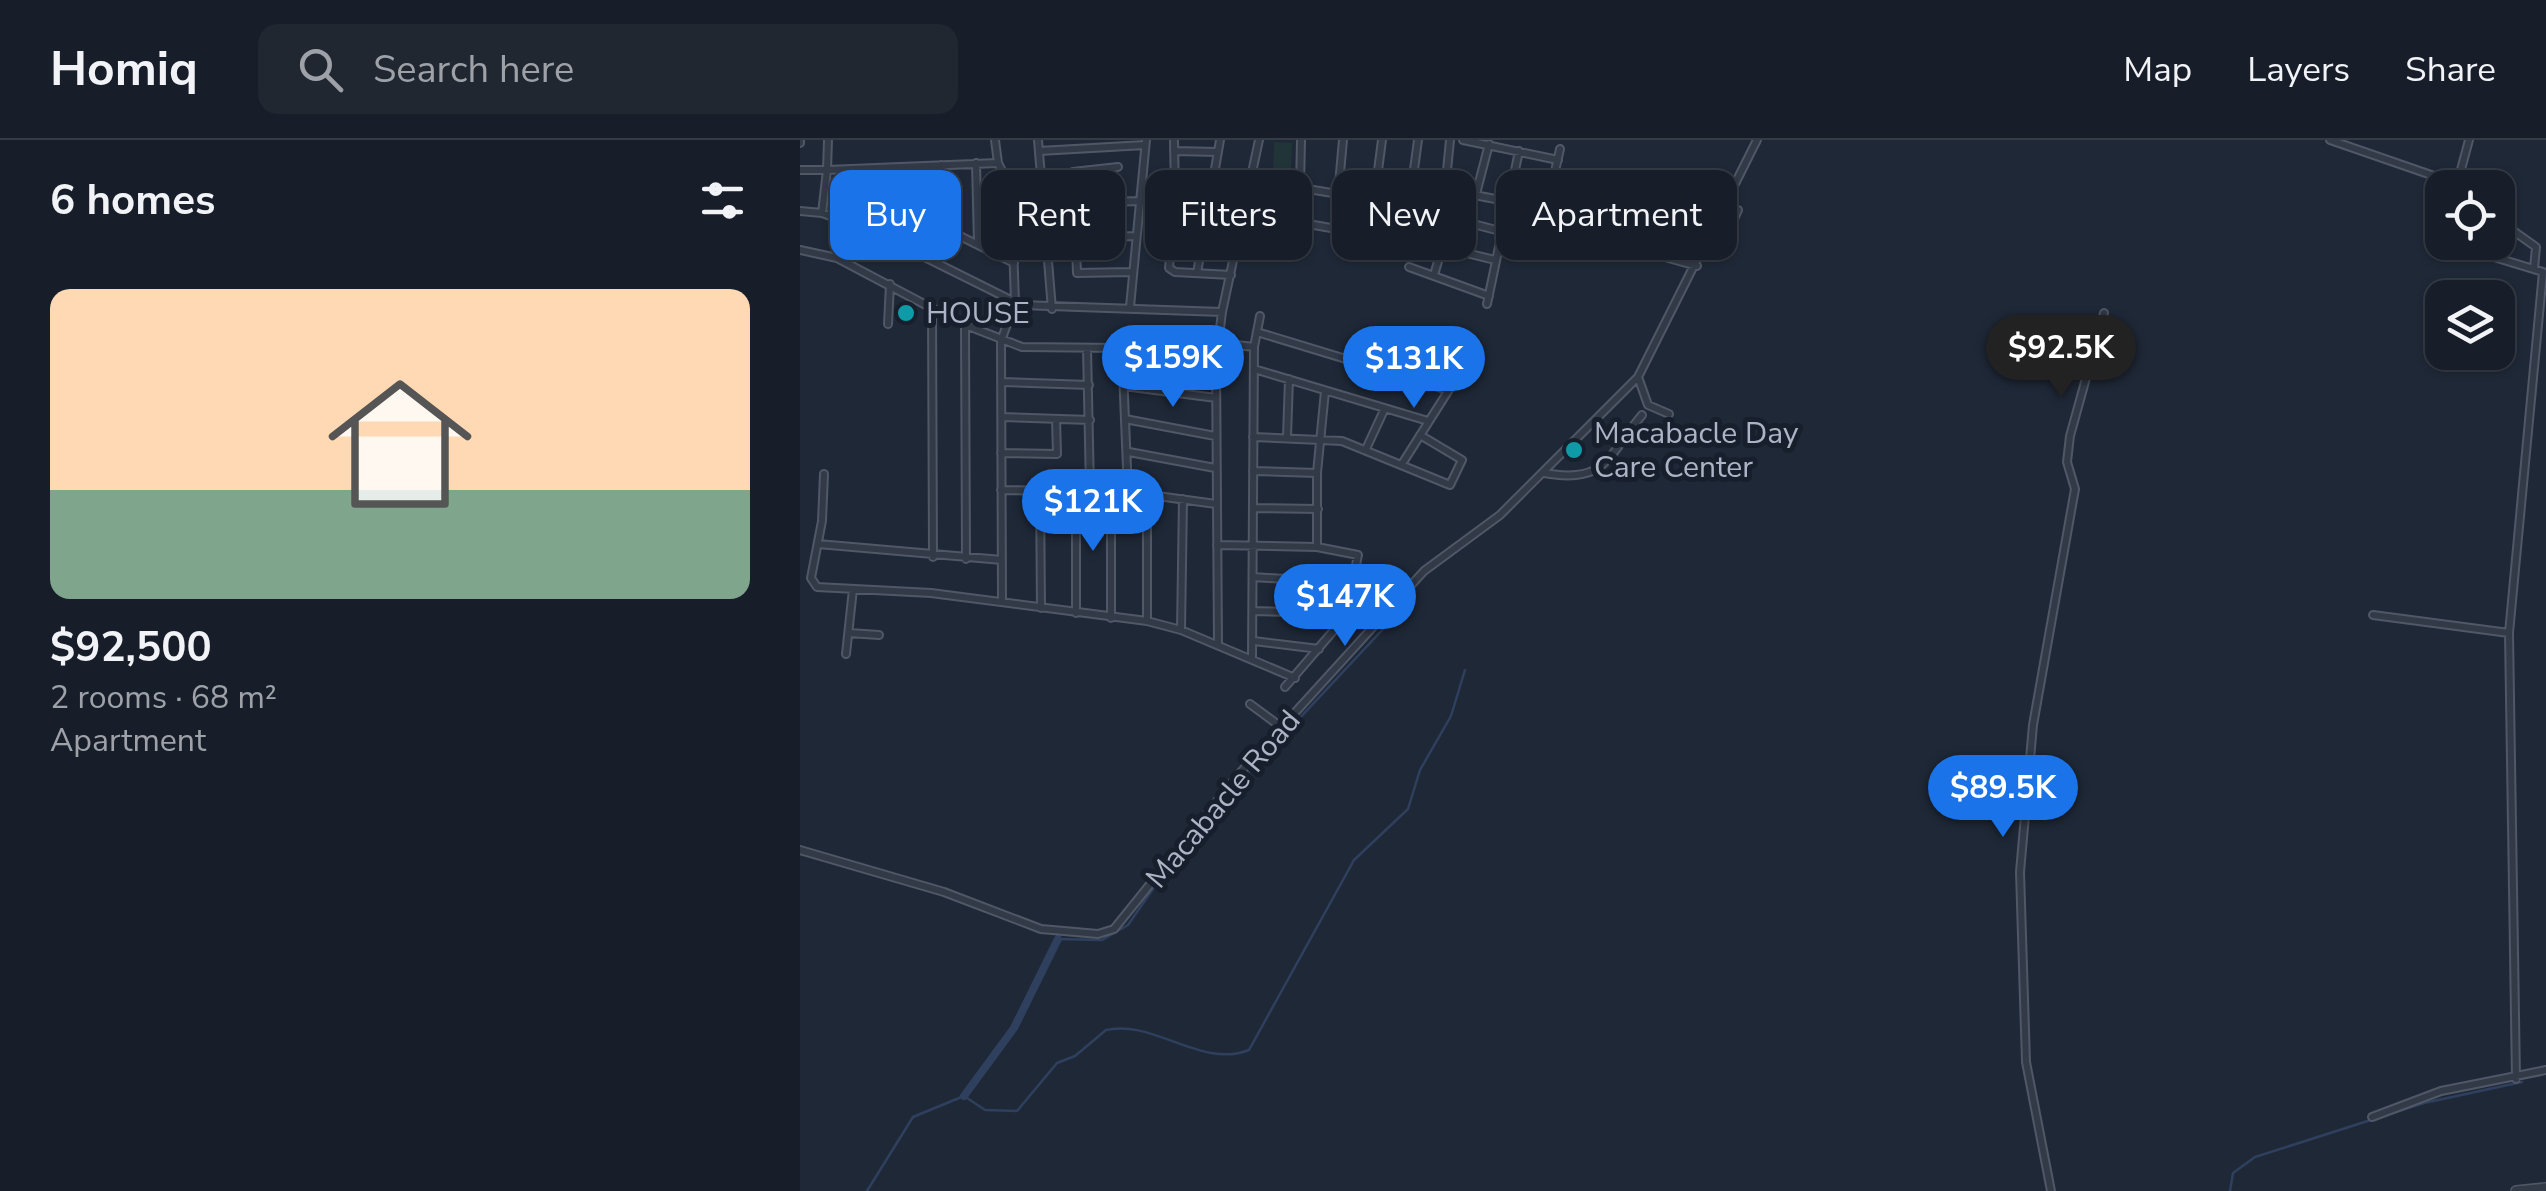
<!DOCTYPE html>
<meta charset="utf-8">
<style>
body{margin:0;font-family:"Nunito Sans",sans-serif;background:#202731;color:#f1f3f6;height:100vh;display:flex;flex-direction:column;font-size:38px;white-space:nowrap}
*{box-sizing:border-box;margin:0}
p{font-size:32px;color:#9ea2a8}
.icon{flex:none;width:55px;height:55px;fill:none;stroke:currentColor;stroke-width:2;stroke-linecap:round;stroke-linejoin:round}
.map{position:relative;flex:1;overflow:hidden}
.details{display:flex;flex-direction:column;background:#171e29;width:800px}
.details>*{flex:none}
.top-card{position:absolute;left:30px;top:30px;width:950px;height:90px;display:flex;gap:20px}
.buttons{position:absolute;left:1625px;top:30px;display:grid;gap:20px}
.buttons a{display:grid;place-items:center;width:90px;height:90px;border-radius:20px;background:#171e29;box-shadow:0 2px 8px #0004,0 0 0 2px #363c46;font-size:50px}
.price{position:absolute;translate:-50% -85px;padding:0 22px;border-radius:35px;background:#1a73e8;color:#fff;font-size:32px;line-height:65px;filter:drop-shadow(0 2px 5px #0008)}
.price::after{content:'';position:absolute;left:50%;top:60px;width:30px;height:22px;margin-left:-15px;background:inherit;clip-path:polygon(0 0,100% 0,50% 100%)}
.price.current{background:#222;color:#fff}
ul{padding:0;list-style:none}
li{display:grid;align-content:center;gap:20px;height:530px;padding:0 50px}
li+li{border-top:2px solid #363c46}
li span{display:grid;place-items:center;height:310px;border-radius:20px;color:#555}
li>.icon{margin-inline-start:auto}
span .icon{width:180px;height:180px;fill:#fffc;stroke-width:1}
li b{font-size:42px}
h2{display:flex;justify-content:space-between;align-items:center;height:120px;padding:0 50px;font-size:42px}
.pill{padding:0 35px;border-radius:20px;background:#171e29;box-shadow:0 2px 8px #0004,0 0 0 2px #363c46;font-size:35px;line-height:90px}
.pill.current{background:#1a73e8;color:#fff}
header{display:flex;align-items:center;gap:60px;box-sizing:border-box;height:140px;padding:0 50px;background:#171e29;border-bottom:2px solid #363c46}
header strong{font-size:48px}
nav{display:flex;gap:55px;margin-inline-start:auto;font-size:35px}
.search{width:700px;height:90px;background:#202731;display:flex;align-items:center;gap:25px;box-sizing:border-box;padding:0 35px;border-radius:20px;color:#9ea2a8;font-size:38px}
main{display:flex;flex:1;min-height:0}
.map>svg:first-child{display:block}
.green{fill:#213539}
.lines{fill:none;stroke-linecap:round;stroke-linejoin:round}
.stream{stroke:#2f405e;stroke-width:2.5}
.canal{stroke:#2f405e;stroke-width:8}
.minor-casing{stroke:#505766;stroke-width:10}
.tertiary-casing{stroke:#505766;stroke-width:12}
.minor{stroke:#323a48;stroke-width:6}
.tertiary{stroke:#323a48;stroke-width:9}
.culture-dot{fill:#0f9aa8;stroke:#181f2c;stroke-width:4}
.labels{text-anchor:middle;stroke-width:10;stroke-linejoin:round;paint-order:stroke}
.poi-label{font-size:30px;fill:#acb4c5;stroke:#181f2c;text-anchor:start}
.street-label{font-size:30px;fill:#acb4c5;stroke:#181f2c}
</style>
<header>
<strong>Homiq</strong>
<div class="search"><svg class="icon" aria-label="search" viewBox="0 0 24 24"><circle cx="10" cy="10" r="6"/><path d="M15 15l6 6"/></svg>Search here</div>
<nav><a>Map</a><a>Layers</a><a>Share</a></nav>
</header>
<main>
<section class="details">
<h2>6 homes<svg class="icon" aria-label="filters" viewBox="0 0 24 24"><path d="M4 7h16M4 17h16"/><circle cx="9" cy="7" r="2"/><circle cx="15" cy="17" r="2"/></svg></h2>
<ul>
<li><span style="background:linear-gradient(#ffd9b3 65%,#7fa58c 0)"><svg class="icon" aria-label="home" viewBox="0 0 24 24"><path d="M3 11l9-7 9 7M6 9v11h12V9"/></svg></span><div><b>$92,500</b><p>2 rooms · 68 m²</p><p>Apartment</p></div></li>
</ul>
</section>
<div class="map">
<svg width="1746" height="1051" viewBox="0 0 1746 1051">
<rect width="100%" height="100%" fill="#1f2837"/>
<path class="green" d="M474 2 492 3 491 36H473Z
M104 42 135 57 129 71 98 56Z"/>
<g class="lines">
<path class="stream" d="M258 799 302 800 328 785 366 730 438 644 599 472 597 465
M199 909 214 888
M67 1051 113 977 164 956 185 970 217 971 257 923 275 916 306 890C353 879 402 929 449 910L554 720 608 669 620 630 651 576 665 530
M1430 1051 1433 1033 1455 1017 1624 963 1722 942"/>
<path class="canal" d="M164 956 214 888 258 799"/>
<defs>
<path id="minor" d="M195 0 198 23 211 48 215 162 201 201 202 462
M238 0 252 169
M374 0 375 54 369 128 375 132 431 135
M663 0 758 20
M1530 0 1637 37 1630 87 1642 102
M0 3V0
M239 11 345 5
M374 11 418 12
M176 23 178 104
M141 25 143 85
M318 27 273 32 277 133 332 132
M61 29 64 48 214 123
M0 30H27L28 0
M453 40 629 69
M753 40 760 9
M500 48 501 0
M1656 48 1669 0
M645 51 650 0
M676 54 689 4
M538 55 543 0
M574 61 582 0
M741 61 762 88 897 126
M274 63 340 61
M609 66 618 0
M0 71 22 73 74 92 221 165 422 172
M22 73 27 30 198 23
M445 73 617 103 627 96 634 61 648 50 706 61
M650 78 700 91
M1698 80 1736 107 1734 129
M277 98 336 96
M909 100 926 97 938 70
M1645 102 1743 132 1709 493 1716 939
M642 107 695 120
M0 110 37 118 158 182 222 207 322 208 416 221
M609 127 689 156
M397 133 420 0
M634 135 659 50
M687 164 719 11
M132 167 133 417
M330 167 346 0
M88 184 90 144
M165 185 166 419
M457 192 648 250
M418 203 454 207 452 518
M454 207 460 176
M287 208 290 349
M322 208 328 352
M454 229 628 281
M838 237 848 265 869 274
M202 242 289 245
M324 246 416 258
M202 277 290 280
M325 279 415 296
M453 297 542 301 650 345 662 320 620 295
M487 297 489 239
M566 309 585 268
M329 312 415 328
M201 313 257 314 256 279
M602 324 657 237
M453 331 517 333
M744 333C805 344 806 319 842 275
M24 334 22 381 11 438 17 447 131 453 347 481 381 490 495 538
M201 350 328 352 416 364
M240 350 241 468
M311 350V478
M454 368 518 369
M18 404 202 420
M417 405 517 407 558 415 551 450
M517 407V333L525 251
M453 437 501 440 565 454 485 547
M453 471 490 472 543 482
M276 473V349
M1573 475 1709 493
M347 481V354
M381 490 383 359
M49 493 79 495
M454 501 519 509
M418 504 416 221 422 172 459 0
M46 514 53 449
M450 564 481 587
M0 710 144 752 241 789 298 794 314 789 439 634 624 431 700 375 838 237 957 0
M1572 977 1641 951 1746 930
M1251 1051 1226 922 1220 732 1233 585 1275 349 1267 322 1270 296 1304 173"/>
<path id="tertiary" d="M1716 1051 1746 1048"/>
</defs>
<use href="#minor" class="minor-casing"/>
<use href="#tertiary" class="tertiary-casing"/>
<use href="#minor" class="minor"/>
<use href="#tertiary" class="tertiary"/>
</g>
<g class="culture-dot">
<circle cx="106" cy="173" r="10"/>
<circle cx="774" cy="310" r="10"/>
</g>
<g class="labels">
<g class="poi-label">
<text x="126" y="183">HOUSE</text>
<text x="794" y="303">Macabacle Day<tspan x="794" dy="34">Care Center</tspan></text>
</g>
<g class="street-label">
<text transform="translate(423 659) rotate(-50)" y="10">Macabacle Road</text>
</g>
</g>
</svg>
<div class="buttons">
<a><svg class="icon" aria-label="locate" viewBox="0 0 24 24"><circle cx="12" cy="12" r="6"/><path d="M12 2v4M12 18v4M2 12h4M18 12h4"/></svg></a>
<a><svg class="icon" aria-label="layers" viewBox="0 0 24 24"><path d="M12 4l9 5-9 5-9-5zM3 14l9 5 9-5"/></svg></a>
</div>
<b class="price current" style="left:1261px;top:260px">$92.5K</b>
<b class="price" style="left:373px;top:270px">$159K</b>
<b class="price" style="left:614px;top:271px">$131K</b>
<b class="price" style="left:293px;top:414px">$121K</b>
<b class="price" style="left:545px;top:509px">$147K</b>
<b class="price" style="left:1203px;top:700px">$89.5K</b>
<div class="top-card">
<a class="pill current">Buy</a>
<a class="pill">Rent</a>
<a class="pill">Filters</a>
<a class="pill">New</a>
<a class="pill">Apartment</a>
</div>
</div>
</main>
